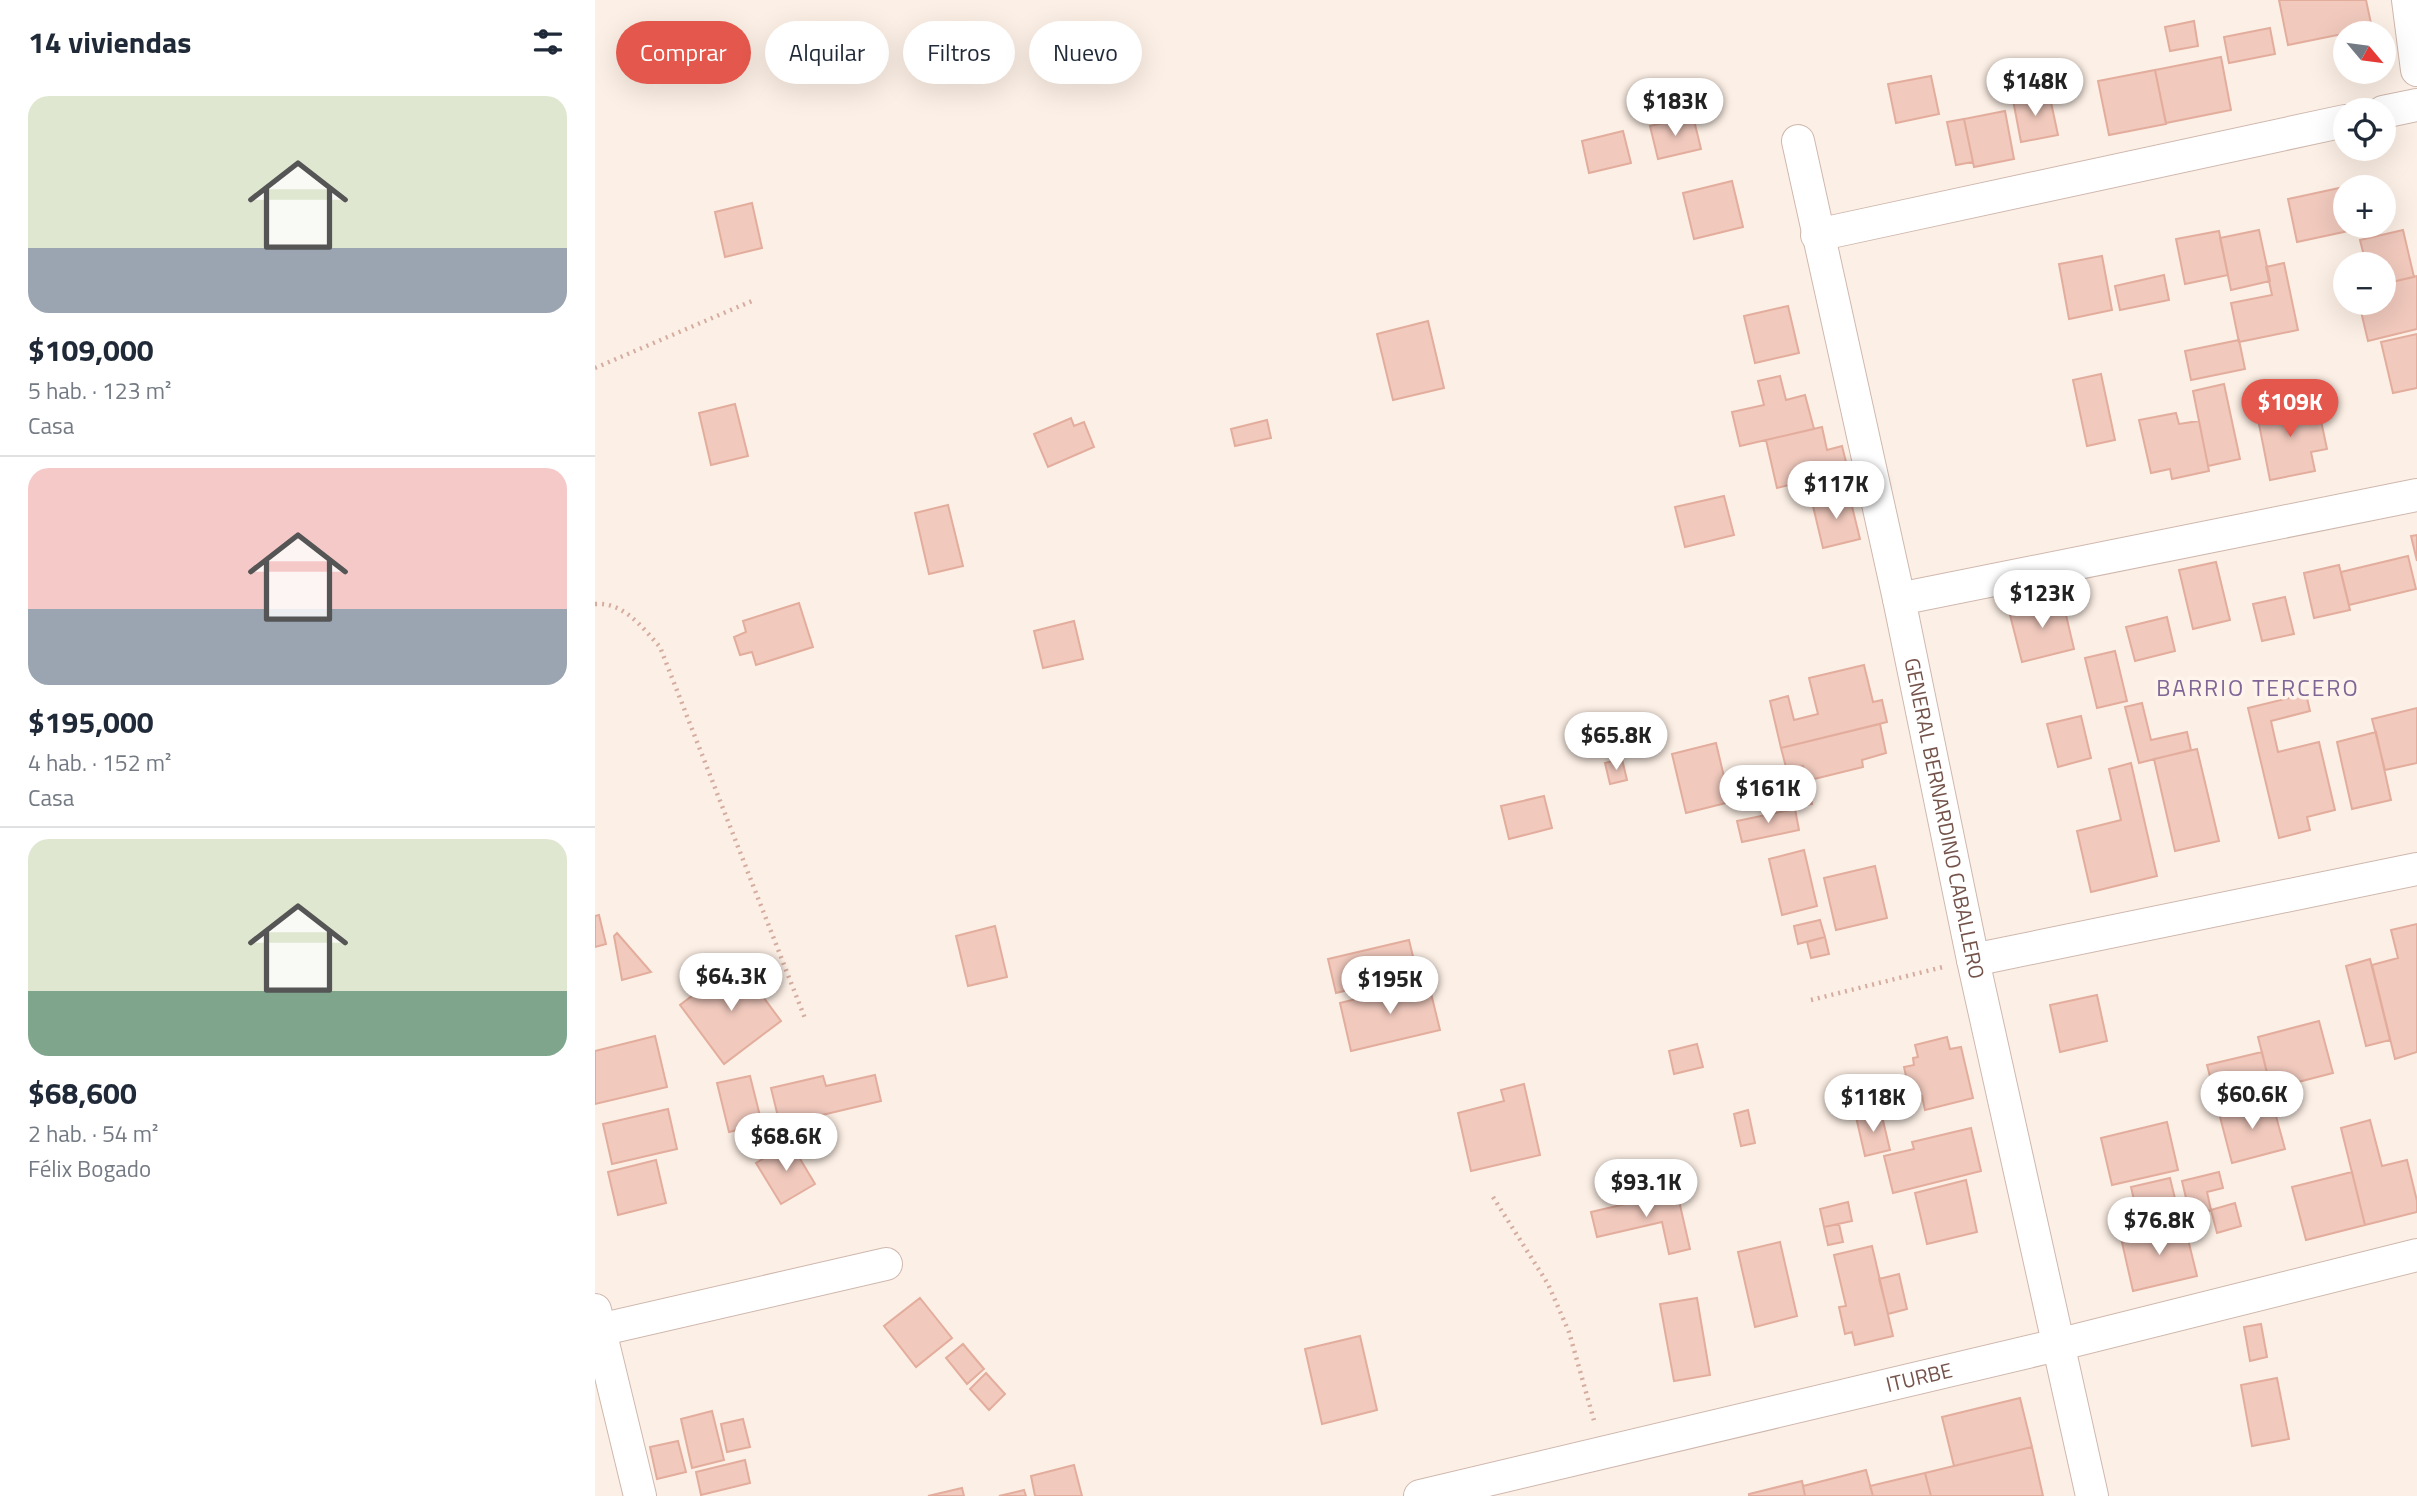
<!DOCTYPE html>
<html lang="es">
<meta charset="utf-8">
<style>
body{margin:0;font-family:"Titillium Web",sans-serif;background:#f2f2f3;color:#1f2937;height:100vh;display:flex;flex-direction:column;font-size:26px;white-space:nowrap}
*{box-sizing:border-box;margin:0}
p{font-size:23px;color:#747a83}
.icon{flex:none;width:38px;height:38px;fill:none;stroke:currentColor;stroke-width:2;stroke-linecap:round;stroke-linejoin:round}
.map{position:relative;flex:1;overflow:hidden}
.sheet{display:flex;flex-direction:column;background:#fff;width:595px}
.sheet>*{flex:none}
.banner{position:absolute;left:21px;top:21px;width:665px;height:63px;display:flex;gap:14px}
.needle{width:46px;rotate:119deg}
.controls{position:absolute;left:1738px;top:21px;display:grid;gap:14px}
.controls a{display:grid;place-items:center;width:63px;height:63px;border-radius:50%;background:#fff;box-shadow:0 7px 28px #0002;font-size:35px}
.price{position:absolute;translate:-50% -60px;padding:0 16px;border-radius:24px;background:#fff;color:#222;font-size:23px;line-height:46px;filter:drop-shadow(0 2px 4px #0008)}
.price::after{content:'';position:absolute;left:50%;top:42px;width:21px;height:16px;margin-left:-10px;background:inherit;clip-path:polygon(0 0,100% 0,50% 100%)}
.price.current{background:#e3574c;color:#fff}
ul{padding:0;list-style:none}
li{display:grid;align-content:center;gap:14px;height:371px;padding:0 28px}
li+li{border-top:2px solid #e0e1e3}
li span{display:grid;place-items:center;height:217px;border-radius:21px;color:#555}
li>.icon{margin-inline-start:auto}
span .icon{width:126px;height:126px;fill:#fffc;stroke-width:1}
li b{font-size:30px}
h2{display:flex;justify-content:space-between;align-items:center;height:84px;padding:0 28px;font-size:30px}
.chip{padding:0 24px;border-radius:32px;background:#fff;box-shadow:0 7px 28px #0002;font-size:24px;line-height:63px}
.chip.current{background:#e3574c;color:#fff}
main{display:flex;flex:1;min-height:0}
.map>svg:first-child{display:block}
.building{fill:#f1c9bd;stroke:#e3ad9d;stroke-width:2}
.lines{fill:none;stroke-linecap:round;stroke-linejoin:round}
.minor-casing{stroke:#cfb8ae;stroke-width:34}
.path{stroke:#d5aca0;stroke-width:4.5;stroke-dasharray:2 5;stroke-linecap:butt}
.minor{stroke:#fff;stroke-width:32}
.labels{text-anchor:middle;stroke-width:7;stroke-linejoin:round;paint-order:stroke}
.street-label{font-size:21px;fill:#74534a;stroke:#fff4eb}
.neighbourhood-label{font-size:23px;letter-spacing:2px;fill:#7f6697;stroke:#fff4eb}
</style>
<main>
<section class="sheet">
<h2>14 viviendas<svg class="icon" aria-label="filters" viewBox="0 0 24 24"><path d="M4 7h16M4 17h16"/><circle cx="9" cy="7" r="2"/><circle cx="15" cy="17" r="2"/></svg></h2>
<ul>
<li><span style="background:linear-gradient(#dfe7d0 70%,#9aa5b1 0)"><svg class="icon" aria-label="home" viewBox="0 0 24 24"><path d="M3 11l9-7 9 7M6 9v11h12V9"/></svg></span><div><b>$109,000</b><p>5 hab. · 123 m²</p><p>Casa</p></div></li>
<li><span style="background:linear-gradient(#f6c9c9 65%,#9aa5b1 0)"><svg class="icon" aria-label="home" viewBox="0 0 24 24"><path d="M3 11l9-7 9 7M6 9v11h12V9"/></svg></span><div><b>$195,000</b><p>4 hab. · 152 m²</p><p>Casa</p></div></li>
<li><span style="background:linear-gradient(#dfe7d0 70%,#7fa58c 0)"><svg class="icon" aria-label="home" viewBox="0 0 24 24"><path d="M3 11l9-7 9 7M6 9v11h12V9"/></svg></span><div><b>$68,600</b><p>2 hab. · 54 m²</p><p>Félix Bogado</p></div></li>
</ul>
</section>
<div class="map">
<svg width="1822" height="1496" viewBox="0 0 1822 1496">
<rect width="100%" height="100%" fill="#fcefe5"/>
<path class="building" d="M1684 0H1771L1777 28 1693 45Z
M1599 21 1603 46 1575 51 1570 27Z
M1675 28 1680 54 1634 63 1629 37Z
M1626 57 1636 110 1571 123 1560 70Z
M1560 70 1571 124 1514 135 1503 81Z
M1336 76 1344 114 1301 123 1293 84Z
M1454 93 1463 135 1426 142 1418 100Z
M1410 111 1419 159 1379 167 1369 119Z
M1098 116 1106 149 1063 159 1055 126Z
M1369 119 1378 162 1361 165 1352 122Z
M1028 131 1036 163 994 173 987 141Z
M1137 181 1148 227 1099 239 1088 193Z
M1763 184 1764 187H1750V226L1772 227 1702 242 1693 199Z
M157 203 167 248 130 257 120 212Z
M1664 230 1675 281 1636 290 1625 238Z
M1808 230 1819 277 1788 284V264H1771L1765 240Z
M1624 231 1633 275 1590 284 1581 239Z
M1507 256 1517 310 1474 319 1464 264Z
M1689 263 1703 330 1644 342 1636 303 1677 295 1671 267Z
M1569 275 1574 300 1525 310 1520 286Z
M1822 276V329L1773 341 1764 303H1788V284Z
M1193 306 1204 353 1160 363 1149 316Z
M833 321 849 388 798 400 782 334Z
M1822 334V388L1798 393 1786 342Z
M1644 340 1650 369 1596 380 1590 351Z
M1506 374 1520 440 1492 446 1478 380Z
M1185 376 1191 400 1210 395 1219 429 1145 446 1137 412 1169 405 1163 381Z
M1629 384 1645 459 1613 466 1598 391Z
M1705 400 1709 419 1725 416 1732 449 1716 452 1720 471 1675 480 1661 409Z
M140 404 153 456 116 465 104 413Z
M1581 413 1584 424 1604 421 1614 471 1577 479 1575 469 1556 473 1544 420Z
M476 418 479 426 489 422 499 447 453 467 439 434Z
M672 420 676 438 640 446 636 429Z
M1227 427 1232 450 1247 446 1253 470 1182 488 1171 440Z
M1254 494 1265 539 1228 548 1217 502Z
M1129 496 1139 535 1090 547 1080 507Z
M353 505 368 566 334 574 320 513Z
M1822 535V561L1816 536Z
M1813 556 1821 589 1754 605 1746 572Z
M1621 562 1635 620 1598 629 1584 570Z
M1744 565 1755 610 1719 618 1709 573Z
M1690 597 1699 634 1667 641 1658 604Z
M1467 598 1479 649 1427 662 1414 611Z
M204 603 218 647 161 665 157 652 145 655 139 637 151 632 148 621Z
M1572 617 1580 651 1540 661 1531 627Z
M479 621 488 659 448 668 439 631Z
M1520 651 1532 701 1502 708 1490 658Z
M1269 665 1278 702 1287 700 1292 722 1186 748 1175 701 1193 696 1199 720 1223 714 1214 678Z
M1711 694 1715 711 1676 721 1683 752 1724 742 1740 810 1712 817 1715 830 1684 838 1653 708Z
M1547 703 1556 740 1592 732 1596 750 1544 763 1530 707Z
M1822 708V763L1790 770 1777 719Z
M1486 716 1496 758 1463 767 1452 724Z
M1285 724 1291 753 1267 760 1268 767 1211 781 1208 766 1192 771 1186 748Z
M1781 732 1796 800 1757 809 1742 742Z
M1121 743 1135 802 1091 813 1077 754Z
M1602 749 1624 841 1580 851 1559 759Z
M1027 759 1032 780 1015 784 1010 763Z
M1536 763 1562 876 1496 892 1482 831 1526 820 1514 769Z
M1213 783 1217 804 1201 807 1197 787Z
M949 796 957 828 914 839 906 806Z
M1200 809 1204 830 1147 842 1142 821Z
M1209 850 1222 906 1187 915 1174 859Z
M1280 866 1292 918 1241 930 1229 878Z
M4 915 11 944 0 947V916Z
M1225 920 1230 937 1203 944 1199 926Z
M1822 924V1052L1800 1059 1777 965 1803 958 1796 930Z
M400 926 412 977 373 986 361 936Z
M22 933 56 972 27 980 19 936Z
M1230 937 1234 954 1216 958 1212 942Z
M814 940 822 973 741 993 733 959Z
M1775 959 1795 1040 1771 1046 1751 966Z
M142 962 186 1021 129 1064 85 1005Z
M833 981 845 1030 756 1051 745 1003Z
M1502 995 1512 1041 1465 1052 1455 1005Z
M1724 1021 1738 1073 1676 1089 1663 1037Z
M60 1036 72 1087 0 1104V1051Z
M1352 1037 1355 1049 1366 1047 1378 1098 1330 1110 1327 1096 1316 1099 1309 1067 1319 1065 1318 1058 1323 1057 1320 1045Z
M1102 1044 1108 1067 1079 1074 1074 1051Z
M1667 1052 1676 1089 1622 1103 1612 1065Z
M280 1075 286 1101 185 1125 176 1088 228 1076 231 1086Z
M155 1076 167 1124 134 1132 122 1083Z
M929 1084 945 1155 876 1171 863 1113 909 1101 906 1090Z
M1676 1098 1690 1149 1637 1163 1624 1113Z
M73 1109 82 1149 17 1164 8 1124Z
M1153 1110 1160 1143 1146 1146 1139 1114Z
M1286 1112 1295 1150 1270 1156 1261 1117Z
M1775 1120 1787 1166 1812 1160 1822 1201V1212L1770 1225 1746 1128Z
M1572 1122 1583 1170 1517 1185 1506 1138Z
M1376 1128 1386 1171 1298 1193 1289 1156 1319 1149 1317 1142Z
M195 1142 220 1184 186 1204 161 1163Z
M61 1160 71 1203 23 1215 13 1172Z
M1624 1172 1628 1188 1612 1192 1616 1210 1595 1215 1587 1181Z
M1757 1172 1770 1225 1711 1240 1697 1187Z
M1575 1178 1584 1215 1532 1227 1527 1207 1540 1204 1536 1187Z
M1371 1180 1382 1232 1332 1244 1320 1193Z
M1082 1192 1095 1249 1074 1254 1067 1222 1002 1237 996 1212Z
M1253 1202 1257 1221 1229 1227 1225 1209Z
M1640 1203 1646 1226 1622 1233 1616 1210Z
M1589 1223 1602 1276 1538 1291 1526 1238Z
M1244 1224 1248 1242 1233 1245 1229 1227Z
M1185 1242 1202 1316 1160 1327 1143 1252Z
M1277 1246 1298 1336 1260 1345 1257 1332 1250 1334 1244 1307 1251 1306 1239 1255Z
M1304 1274 1312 1309 1293 1314 1284 1279Z
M325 1298 357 1338 321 1367 289 1326Z
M1102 1298 1115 1375 1079 1381 1065 1304Z
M1666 1324 1672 1357 1655 1361 1649 1327Z
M765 1336 782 1410 727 1424 710 1349Z
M368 1344 389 1369 372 1384 351 1358Z
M391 1373 410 1394 394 1410 375 1389Z
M1682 1378 1694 1439 1657 1446 1646 1385Z
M1425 1398 1437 1447 1359 1466 1347 1417Z
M117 1411 129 1460 97 1468 86 1419Z
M148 1419 155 1447 132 1452 126 1424Z
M83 1441 91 1472 62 1479 55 1447Z
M1437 1447 1448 1496H1336L1330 1473Z
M150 1460 155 1483 106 1495 101 1472Z
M479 1465 487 1496H440L436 1476Z
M1271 1470 1278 1496H1210L1208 1486Z
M1330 1473 1336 1496H1278L1275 1486Z
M1207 1481 1210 1496H1154V1494Z
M367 1488 369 1496H333Z
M429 1490 431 1496H404Z"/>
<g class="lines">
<defs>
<g id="minor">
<path d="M1813 0 1822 70"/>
<path d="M1788 112 1822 105"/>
<path id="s1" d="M1203 141 1304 599 1378 960 1497 1496"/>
<path d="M1222 235 1750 121"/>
<path d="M1304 599 1822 495"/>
<path d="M1378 960 1822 869"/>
<path d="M0 1310 45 1496"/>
<path d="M0 1331 291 1264"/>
<path id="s2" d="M825 1496 1462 1345 1822 1255"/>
</g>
</defs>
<use href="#minor" class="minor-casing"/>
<path class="path" d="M0 368 157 301
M0 604C29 602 47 627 65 647L211 1021
M1216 1000 1348 967
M898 1197 953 1284 974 1332 1000 1424"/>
<use href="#minor" class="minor"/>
</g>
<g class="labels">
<g class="street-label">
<text dy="7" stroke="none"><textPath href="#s1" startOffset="693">GENERAL BERNARDINO CABALLERO</textPath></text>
<text dy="7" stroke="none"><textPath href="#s2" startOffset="513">ITURBE</textPath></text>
</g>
<g class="neighbourhood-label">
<text x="1663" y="696">BARRIO TERCERO</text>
</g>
</g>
</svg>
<div class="controls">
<a><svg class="needle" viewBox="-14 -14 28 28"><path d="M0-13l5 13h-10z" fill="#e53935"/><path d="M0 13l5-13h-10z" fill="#747a83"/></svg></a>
<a><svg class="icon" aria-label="locate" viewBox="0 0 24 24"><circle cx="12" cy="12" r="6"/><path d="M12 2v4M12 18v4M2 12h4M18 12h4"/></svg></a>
<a>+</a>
<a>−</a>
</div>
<b class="price" style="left:1440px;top:118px">$148K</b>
<b class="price" style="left:1080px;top:138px">$183K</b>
<b class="price current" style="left:1695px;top:439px">$109K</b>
<b class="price" style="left:1241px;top:521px">$117K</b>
<b class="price" style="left:1447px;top:630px">$123K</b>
<b class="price" style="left:1021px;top:772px">$65.8K</b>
<b class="price" style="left:1173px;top:825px">$161K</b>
<b class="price" style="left:136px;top:1013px">$64.3K</b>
<b class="price" style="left:795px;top:1016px">$195K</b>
<b class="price" style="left:1657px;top:1131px">$60.6K</b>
<b class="price" style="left:1278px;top:1134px">$118K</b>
<b class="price" style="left:191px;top:1173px">$68.6K</b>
<b class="price" style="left:1051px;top:1219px">$93.1K</b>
<b class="price" style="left:1564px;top:1257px">$76.8K</b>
<div class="banner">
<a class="chip current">Comprar</a>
<a class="chip">Alquilar</a>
<a class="chip">Filtros</a>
<a class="chip">Nuevo</a>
</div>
</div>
</main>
